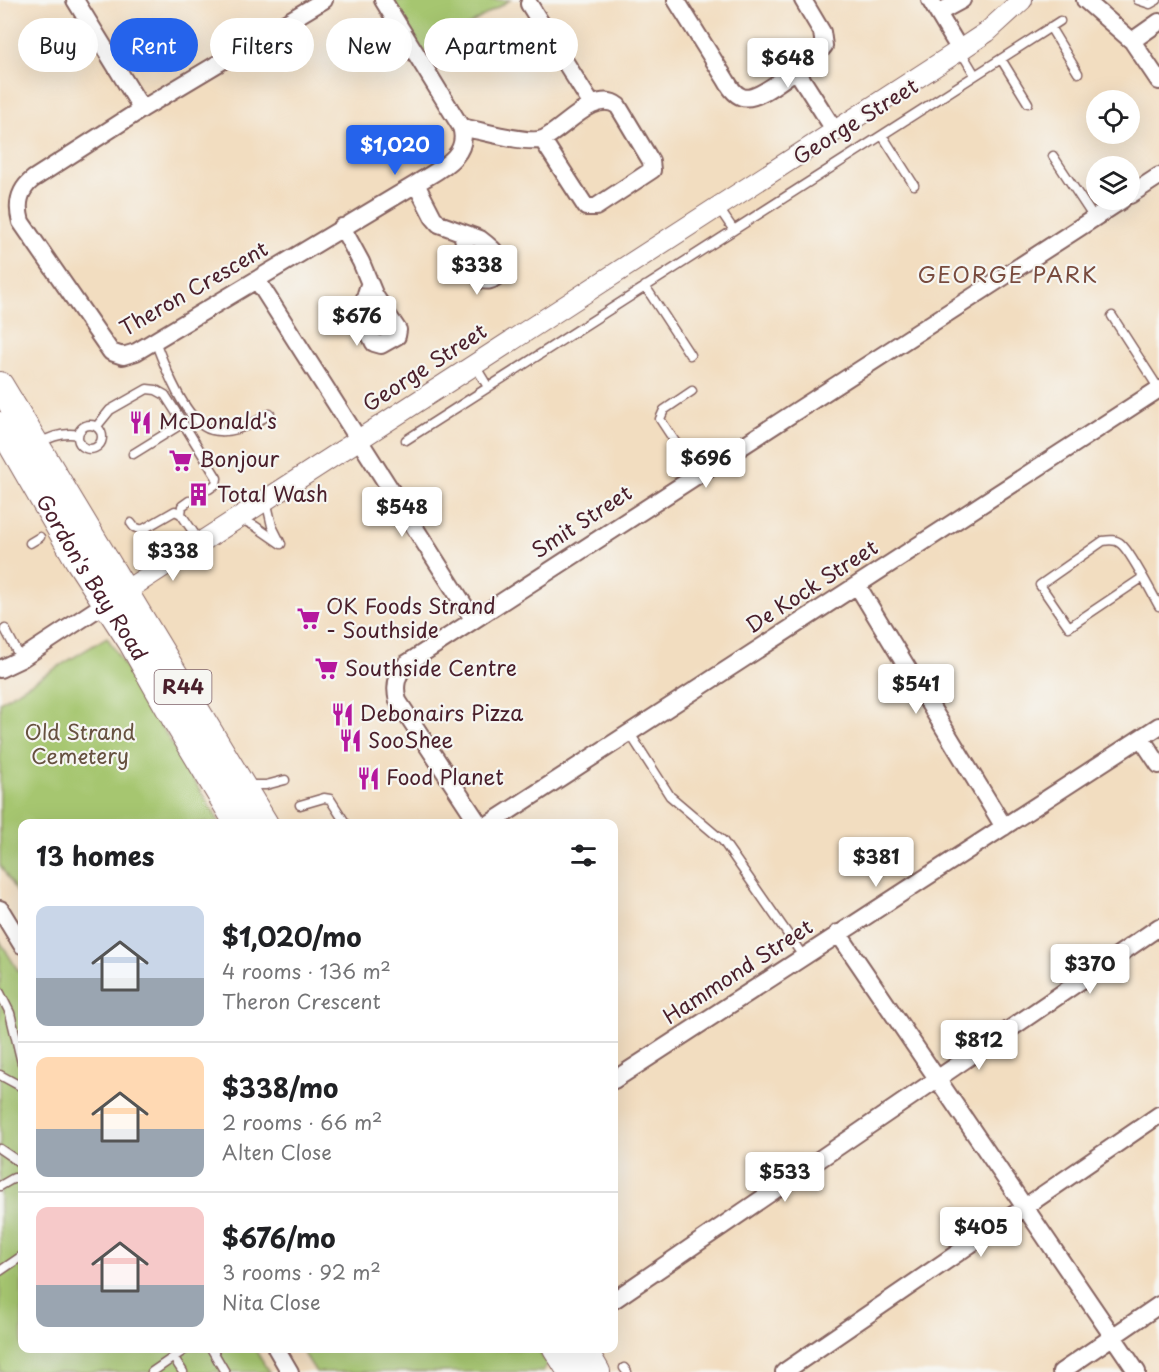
<!DOCTYPE html>
<meta charset="utf-8">
<style>
body{margin:0;font-family:"Playpen Sans",sans-serif;background:#f6f6f6;color:#202124;height:100vh;display:flex;flex-direction:column;font-size:22px;white-space:nowrap}
*{box-sizing:border-box;margin:0}
p{font-size:20px;color:#757577}
.icon{flex:none;width:33px;height:33px;fill:none;stroke:currentColor;stroke-width:2;stroke-linecap:round;stroke-linejoin:round}
.map{position:relative;flex:1;overflow:hidden}
.side{position:absolute;left:18px;top:819px;width:600px;height:534px;display:flex;flex-direction:column;background:#fff;border-radius:12px;box-shadow:0 6px 24px #0002}
.side>*{flex:none}
.banner{position:absolute;left:18px;top:18px;width:600px;height:54px;display:flex;gap:12px}
.tools{position:absolute;left:1086px;top:90px;display:grid;gap:12px}
.tools a{display:grid;place-items:center;width:54px;height:54px;border-radius:50%;background:#fff;box-shadow:0 6px 24px #0002;font-size:30px}
.price{position:absolute;translate:-50% -51px;padding:0 14px;border-radius:6px;background:#fff;color:#222;font-size:20px;line-height:39px;filter:drop-shadow(0 2px 3px #0008)}
.price::after{content:'';position:absolute;left:50%;top:36px;width:18px;height:14px;margin-left:-9px;background:inherit;clip-path:polygon(0 0,100% 0,50% 100%)}
.price.selected{background:#2563eb;color:#fff}
ul{padding:0;list-style:none}
li{display:flex;align-items:center;gap:18px;height:150px;padding:0 18px}
li+li{border-top:2px solid #e0e0e0}
li span{display:grid;place-items:center;flex:none;width:168px;height:120px;border-radius:12px;color:#555}
li>.icon{margin-inline-start:auto}
span .icon{width:72px;height:72px;fill:#fffc;stroke-width:1}
li b{font-size:26px}
h2{display:flex;justify-content:space-between;align-items:center;height:72px;padding:0 18px;font-size:26px}
.tag{padding:0 21px;border-radius:27px;background:#fff;box-shadow:0 6px 24px #0002;font-size:21px;line-height:54px}
.tag.selected{background:#2563eb;color:#fff}
.map>svg:first-child{display:block}
.green{fill:#a6c66f;stroke:#78724d;stroke-width:1.5}
.lines{fill:none;stroke-linecap:round;stroke-linejoin:round}
.service-casing{stroke:#85625f;stroke-width:11}
.minor-casing{stroke:#85625f;stroke-width:20}
.tertiary-casing{stroke:#85625f;stroke-width:22}
.primary-casing{stroke:#85625f;stroke-width:28}
.service{stroke:#fff;stroke-width:8}
.minor{stroke:#fff;stroke-width:16}
.tertiary{stroke:#fff;stroke-width:20}
.primary{stroke:#fff;stroke-width:26}
.labels{text-anchor:middle;stroke-width:4.5;stroke-linejoin:round;paint-order:stroke}
.shield{fill:#f6f6f2;stroke:#7e6067;stroke-width:1.5}
.shield-label{font-size:20px;font-weight:bold;fill:#4a1f2b}
.street-label{font-size:21px;fill:#4a1f2b;stroke:#f6f6f2}
.poi-label{font-size:21px;fill:#4a1f2b;stroke:#f6f6f2;text-anchor:start}
.park-label{font-size:21px;fill:#66513f;stroke:#f6f6f2}
.neighbourhood-label{font-size:22px;letter-spacing:1.5px;fill:#794b3e;stroke:#f6f6f2}
</style>
<div class="map">
<svg width="1159" height="1372" viewBox="0 0 1159 1372">
<rect width="100%" height="100%" fill="#f6f6f2"/>
<filter id="ink" filterUnits="userSpaceOnUse"><feTurbulence type="fractalNoise" baseFrequency=".0167" numOctaves="2"/><feDisplacementMap in="SourceGraphic" scale="12" xChannelSelector="R" yChannelSelector="G"/><feConvolveMatrix kernelMatrix="1 2 1 2 8 2 1 2 1" color-interpolation-filters="sRGB"/></filter>
<filter id="wash" filterUnits="userSpaceOnUse"><feTurbulence type="fractalNoise" baseFrequency=".008" numOctaves="4" result="noise"/><feDisplacementMap in="SourceGraphic" scale="24" xChannelSelector="R" yChannelSelector="G"/><feGaussianBlur stdDeviation="1.35" result="paint"/><feColorMatrix in="noise" values="0 0 0 0 0 0 0 0 0 0 0 0 0 0 0 0 0 1.4 0 .05"/><feComposite in="paint" operator="in"/></filter>
<g filter="url(#wash)">
<rect width="100%" height="100%" fill="#f2ddc0"/>
<path class="green" d="M390 0H510L423 53Z
M107 637 220 823 22 824V901L0 865V702Z
M0 941 22 977V1348L255 1349 269 1372H0Z
M301 1349H538L547 1363 543 1372H316Z"/>
</g>
<g filter="url(#ink)">
<g class="lines">
<defs>
<path id="service" d="M1138 0 1150 4 1157 0
M1050 27 1078 73
M960 50 975 75
M1001 59 1028 103
M882 135 914 185
M1053 156 1094 218
M718 207 733 229
M645 286 690 355
M1112 316 1159 389
M155 341C164 365 186 424 212 430 230 435 255 423 270 414
M474 364 488 387
M692 391 664 410 660 419 697 475
M183 423 217 478 216 484 209 489
M78 437a12 12 0 1 1 24 0a12 12 0 1 1-24 0Z
M97 426 110 410 147 389 156 390 165 395 183 423 133 454
M406 440 1060 21
M38 444C50 437 64 432 78 435
M266 500 272 526 280 542
M181 514 182 506 189 501
M241 519 255 526 281 544
M131 523 134 527 142 530 175 511 181 514 200 542
M30 543 40 537
M1142 578 1069 627 1040 585 1103 541C1109 540 1116 539 1121 544 1131 552 1151 592 1159 606
M5 629 21 659
M629 732 670 796 723 841 803 956
M247 785H266L285 780
M300 805 324 798 330 799 346 824
M0 993 10 1013 22 1063
M0 1075 22 1087
M0 1149 22 1164
M0 1186 14 1178 22 1179
M0 1271 22 1256
M211 1348 225 1372
M174 1358 183 1372
M624 1368 627 1372
M152 1372 187 1348"/>
<path id="minor" d="M75 0 142 109
M324 0 142 109 33 179C19 190 16 204 21 222L111 352 123 356 136 352 416 184C437 170 471 157 461 127L383 0
M676 0 726 80C730 87 734 94 742 97 756 102 784 78 796 70
M803 0 822 32 824 46 814 58 796 70 835 131
M930 0 960 50
M1085 0 1132 41 1159 81
M529 4 592 105
M938 13 962 0
M1132 41 1159 22
M461 127C479 130 528 145 543 139 563 130 596 88 618 106L651 161 652 170 596 207H586L542 139
M416 184 433 217 439 224 480 239C492 248 514 266 496 277 491 281 488 281 482 280L467 255 462 233
M1130 195 1159 176
M342 227 361 262 375 296 398 330 397 336 381 345 374 343C362 320 360 309 369 285
M257 280 473 619
M857 585 1004 827
M0 669 21 659 106 603
M1141 738 1159 765
M479 824 398 701C394 687 396 676 406 664L1122 200
M489 824 1159 389
M0 909 22 945
M838 933 1137 1372
M614 1080 1159 726
M614 1300 1159 927
M276 1348 290 1372
M784 1372 1159 1115
M1061 1372 1159 1305"/>
<path id="tertiary" d="M113 599 960 50 987 32 1022 0"/>
<g id="primary">
<path d="M0 385 265 824"/>
<path id="s1" d="M0 425 78 560 132 643 175 719 238 824"/>
<path d="M556 1348 571 1372"/>
<path d="M583 1348 597 1372"/>
</g>
</defs>
<use href="#service" class="service-casing"/>
<use href="#minor" class="minor-casing"/>
<use href="#tertiary" class="tertiary-casing"/>
<use href="#primary" class="primary-casing"/>
<use href="#service" class="service"/>
<use href="#minor" class="minor"/>
<use href="#tertiary" class="tertiary"/>
<use href="#primary" class="primary"/>
</g>
</g>
<defs>
<symbol id="restaurant-bare" viewBox="-9 -9 18 18"><path d="M-5-6h1v4h1v-4h1v4h1v-4h1v5L-1.5 .5V6h-2V.5L-5-1ZM5-6V6H3V1.5H1.5Q1.5-4 5-6Z" fill="#b5179e" stroke="#f6f6f2" stroke-width="2.5" paint-order="stroke"/></symbol>
<symbol id="supermarket-bare" viewBox="-9 -9 18 18"><path d="M-6-5.5h2.5l.6 2H6L4.5 2H-2.5L-4.4-4H-6ZM-1.5 3.2a1.3 1.3 0 1 0 .1 0ZM3 3.2a1.3 1.3 0 1 0 .1 0Z" fill="#b5179e" stroke="#f6f6f2" stroke-width="2.5" paint-order="stroke"/></symbol>
<symbol id="building-bare" viewBox="-9 -9 18 18"><path d="M-4-6H4V6H1V3H-1V6H-4ZM-2.5-4.3h1.7v1.8h-1.7ZM.8-4.3h1.7v1.8H.8ZM-2.5-1h1.7V.8h-1.7ZM.8-1h1.7V.8H.8Z" fill="#b5179e" stroke="#f6f6f2" stroke-width="2.5" paint-order="stroke"/></symbol>
</defs>
<g fill-rule="evenodd">
<use href="#restaurant-bare" x="124" y="406" width="33" height="33"/>
<use href="#supermarket-bare" x="164" y="444" width="33" height="33"/>
<use href="#building-bare" x="182" y="478" width="33" height="33"/>
<use href="#supermarket-bare" x="292" y="602" width="33" height="33"/>
<use href="#supermarket-bare" x="310" y="652" width="33" height="33"/>
<use href="#restaurant-bare" x="326" y="698" width="33" height="33"/>
<use href="#restaurant-bare" x="334" y="724" width="33" height="33"/>
<use href="#restaurant-bare" x="352" y="762" width="33" height="33"/>
</g>
<g class="labels">
<rect class="shield" x="154.5" y="670" width="57" height="34" rx="4.5"/>
<g class="shield-label">
<text x="183" y="694">R44</text>
</g>
<g class="street-label">
<text transform="translate(856 122) rotate(-32)" y="7">George Street</text>
<text transform="translate(194 289) rotate(-30)" y="7">Theron Crescent</text>
<text transform="translate(425 368) rotate(-33)" y="7">George Street</text>
<text transform="translate(582 522) rotate(-33)" y="7">Smit Street</text>
<text dy="7" stroke="none"><textPath href="#s1" startOffset="178">Gordon's Bay Road</textPath></text>
<text transform="translate(812 587) rotate(-33)" y="7">De Kock Street</text>
<text transform="translate(738 972) rotate(-33)" y="7">Hammond Street</text>
</g>
<g class="poi-label">
<text x="159" y="429">McDonald's</text>
<text x="199" y="467">Bonjour</text>
<text x="217" y="502">Total Wash</text>
<text x="326" y="614">OK Foods Strand<tspan x="326" dy="24">- Southside</tspan></text>
<text x="345" y="676">Southside Centre</text>
<text x="360" y="721">Debonairs Pizza</text>
<text x="368" y="748">SooShee</text>
<text x="386" y="785">Food Planet</text>
</g>
<g class="park-label">
<text x="80" y="740">Old Strand<tspan x="80" dy="24">Cemetery</tspan></text>
</g>
<g class="neighbourhood-label">
<text x="1008" y="283">GEORGE PARK</text>
</g>
</g>
</svg>
<div class="tools">
<a><svg class="icon" aria-label="locate" viewBox="0 0 24 24"><circle cx="12" cy="12" r="6"/><path d="M12 2v4M12 18v4M2 12h4M18 12h4"/></svg></a>
<a><svg class="icon" aria-label="layers" viewBox="0 0 24 24"><path d="M12 4l9 5-9 5-9-5zM3 14l9 5 9-5"/></svg></a>
</div>
<b class="price" style="left:788px;top:89px">$648</b>
<b class="price selected" style="left:395px;top:176px">$1,020</b>
<b class="price" style="left:477px;top:296px">$338</b>
<b class="price" style="left:357px;top:347px">$676</b>
<b class="price" style="left:706px;top:489px">$696</b>
<b class="price" style="left:402px;top:538px">$548</b>
<b class="price" style="left:173px;top:582px">$338</b>
<b class="price" style="left:916px;top:715px">$541</b>
<b class="price" style="left:876px;top:888px">$381</b>
<b class="price" style="left:1090px;top:995px">$370</b>
<b class="price" style="left:979px;top:1071px">$812</b>
<b class="price" style="left:785px;top:1203px">$533</b>
<b class="price" style="left:981px;top:1258px">$405</b>
<div class="banner">
<a class="tag">Buy</a>
<a class="tag selected">Rent</a>
<a class="tag">Filters</a>
<a class="tag">New</a>
<a class="tag">Apartment</a>
</div>
<section class="side">
<h2>13 homes<svg class="icon" aria-label="filters" viewBox="0 0 24 24"><path d="M4 7h16M4 17h16"/><circle cx="9" cy="7" r="2"/><circle cx="15" cy="17" r="2"/></svg></h2>
<ul>
<li><span style="background:linear-gradient(#c9d6e8 60%,#9aa5b1 0)"><svg class="icon" aria-label="home" viewBox="0 0 24 24"><path d="M3 11l9-7 9 7M6 9v11h12V9"/></svg></span><div><b>$1,020/mo</b><p>4 rooms · 136 m²</p><p>Theron Crescent</p></div></li>
<li><span style="background:linear-gradient(#ffd9b3 60%,#9aa5b1 0)"><svg class="icon" aria-label="home" viewBox="0 0 24 24"><path d="M3 11l9-7 9 7M6 9v11h12V9"/></svg></span><div><b>$338/mo</b><p>2 rooms · 66 m²</p><p>Alten Close</p></div></li>
<li><span style="background:linear-gradient(#f6c9c9 65%,#9aa5b1 0)"><svg class="icon" aria-label="home" viewBox="0 0 24 24"><path d="M3 11l9-7 9 7M6 9v11h12V9"/></svg></span><div><b>$676/mo</b><p>3 rooms · 92 m²</p><p>Nita Close</p></div></li>
</ul>
</section>
</div>
